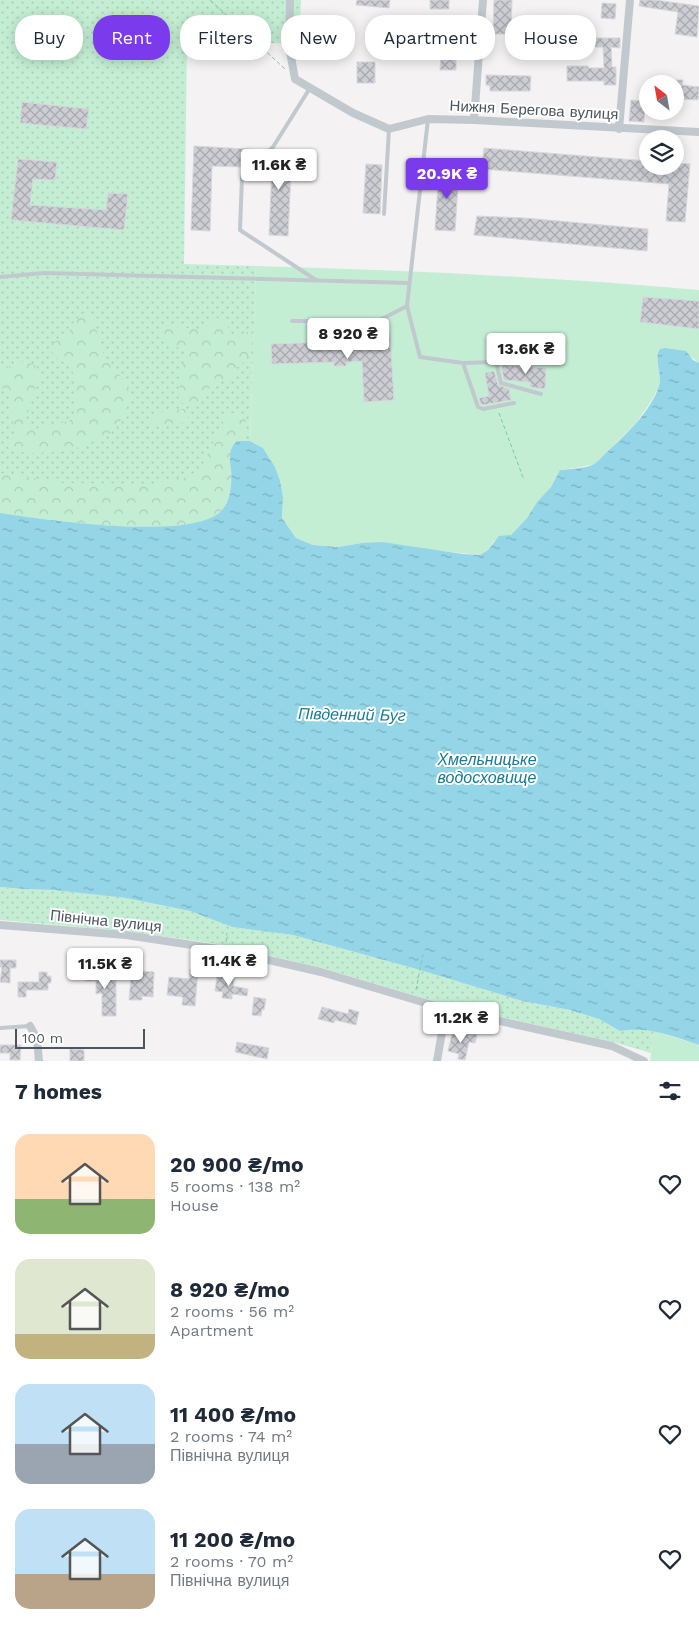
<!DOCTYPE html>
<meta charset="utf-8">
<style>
body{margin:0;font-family:"Work Sans",sans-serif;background:#f2f2f3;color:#1f2937;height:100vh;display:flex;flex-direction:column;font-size:19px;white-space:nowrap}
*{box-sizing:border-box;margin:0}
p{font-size:16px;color:#747a83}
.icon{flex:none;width:28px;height:28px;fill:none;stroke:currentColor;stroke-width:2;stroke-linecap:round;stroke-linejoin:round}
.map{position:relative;height:1061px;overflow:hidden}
.side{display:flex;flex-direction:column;background:#fff;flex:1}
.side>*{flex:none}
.banner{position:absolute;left:15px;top:15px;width:670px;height:45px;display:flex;gap:10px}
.needle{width:32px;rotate:329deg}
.fabs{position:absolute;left:639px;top:75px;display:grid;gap:10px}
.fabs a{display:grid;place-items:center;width:45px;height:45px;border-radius:50%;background:#fff;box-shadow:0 2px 12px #0003;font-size:25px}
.scale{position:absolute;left:15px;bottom:12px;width:130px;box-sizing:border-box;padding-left:5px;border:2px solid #4b555e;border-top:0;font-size:14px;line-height:18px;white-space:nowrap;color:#4b555e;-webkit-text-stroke:4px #fff;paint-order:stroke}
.price{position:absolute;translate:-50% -42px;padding:0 11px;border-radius:5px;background:#fff;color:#222;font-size:16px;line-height:32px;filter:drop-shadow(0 1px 2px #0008)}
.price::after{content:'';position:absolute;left:50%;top:30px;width:15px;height:11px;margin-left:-8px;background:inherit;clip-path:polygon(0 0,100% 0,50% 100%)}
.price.on{background:#7c3aed;color:#fff}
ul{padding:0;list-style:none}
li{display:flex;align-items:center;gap:15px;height:125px;padding:0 15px}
li span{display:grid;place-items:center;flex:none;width:140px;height:100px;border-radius:15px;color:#555}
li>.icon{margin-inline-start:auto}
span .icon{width:60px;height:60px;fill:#fffc;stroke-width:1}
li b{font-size:21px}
h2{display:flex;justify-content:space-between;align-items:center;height:60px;padding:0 15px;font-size:21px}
.tag{padding:0 18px;border-radius:20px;background:#fff;box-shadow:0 2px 12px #0003;font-size:18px;line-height:45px}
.tag.on{background:#7c3aed;color:#fff}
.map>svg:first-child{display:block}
.grass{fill:url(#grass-dots)}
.forest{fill:url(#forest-crowns)}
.green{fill:#c4eed4}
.water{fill:url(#water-ripples)}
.building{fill:url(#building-cross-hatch);stroke:#d6d8dd}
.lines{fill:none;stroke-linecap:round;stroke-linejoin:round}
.path{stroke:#7ecaa5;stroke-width:1;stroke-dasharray:4 2.5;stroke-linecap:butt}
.service{stroke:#c1c9cf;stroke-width:4}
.minor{stroke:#c1c9cf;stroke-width:8}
.labels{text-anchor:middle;stroke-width:4;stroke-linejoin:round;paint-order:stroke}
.street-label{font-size:15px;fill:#4b555e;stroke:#fff}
.water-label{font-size:16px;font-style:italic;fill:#157c98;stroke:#fff}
</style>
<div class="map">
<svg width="699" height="1061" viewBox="0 0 699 1061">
<defs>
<pattern id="grass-dots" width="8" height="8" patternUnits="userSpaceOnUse" patternTransform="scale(1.25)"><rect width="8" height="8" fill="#c4eed4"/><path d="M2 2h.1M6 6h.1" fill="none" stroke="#aaceb8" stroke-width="1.8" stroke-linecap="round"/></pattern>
<pattern id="forest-crowns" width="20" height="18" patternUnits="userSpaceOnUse" patternTransform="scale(1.25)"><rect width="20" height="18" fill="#c4eed4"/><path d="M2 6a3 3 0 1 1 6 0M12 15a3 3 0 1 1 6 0" fill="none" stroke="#aaceb8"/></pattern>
<pattern id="water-ripples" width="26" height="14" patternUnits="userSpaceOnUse" patternTransform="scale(1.25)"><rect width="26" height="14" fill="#94d6e8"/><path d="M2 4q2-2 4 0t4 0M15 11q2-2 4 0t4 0" fill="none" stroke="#7bb0bf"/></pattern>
<pattern id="building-cross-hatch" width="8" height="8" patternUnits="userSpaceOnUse" patternTransform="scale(1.25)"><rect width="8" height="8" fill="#ccced4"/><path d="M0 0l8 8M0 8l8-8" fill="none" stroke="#a8aaaf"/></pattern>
</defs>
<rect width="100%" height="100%" fill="#f4f2f2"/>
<path class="grass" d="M0 0H301L299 44 187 40 184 264 256 266 250 441H237L231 471 0 513Z
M0 887 23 889 53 890 126 898 190 911 232 927 293 935 420 970 522 1001 570 1010 599 1019 620 1031 634 1029 654 1031 651 1053 613 1042 447 1005 322 968 225 945 126 931 0 920Z"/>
<path class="forest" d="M86 314 93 318 103 353 108 362 126 383 129 391V402L123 417 111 433 94 441 87 446 54 452 32 453 11 451 7 446V442L15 432 8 391 0 387V372C14 364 22 357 37 367L39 376 25 421 27 425 36 429 69 421 76 410V396L72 367C66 364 42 352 54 342 58 339 65 340 68 335 70 331 70 327 72 324 76 320 82 317 86 314Z
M215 317 224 321 232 334 239 337 247 332 252 334C257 347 246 362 236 368L234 378 216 382 208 390 202 400 188 406 181 402C179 394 179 374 182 366 184 361 187 357 190 353 179 346 154 343 164 326L199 329 207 327Z
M183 409 188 411V420L185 423 158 427 152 424 151 420 152 416 158 413Z
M237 412 246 420 247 431C241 439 234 445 230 456 229 461 231 465 231 471 232 483 230 497 224 508 202 544 39 519 0 513V473L63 483 150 484 184 478 200 470 226 415Z"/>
<path class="green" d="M256 266C404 270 552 277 699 290V363L690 356 657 359 661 374 659 386 652 400 636 423 595 464 576 468 560 470 551 487 537 502 527 518 511 535 494 541 488 550 480 555 362 543 338 547 313 545 296 538 282 518 283 497 275 467 263 448 250 441Z
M654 1031 699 1045V1061H650Z"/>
<path class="water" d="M665 348 686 351 693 360 699 363V1045C672 1036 649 1026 620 1031L599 1019 570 1010 522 1001 420 970 293 935 232 927 190 911 126 898 53 890 23 889 0 887V513C41 519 197 543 223 509 231 499 232 480 231 469 230 462 229 456 231 450 232 446 235 443 237 441H250L263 448 275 467 280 481 283 497 282 518 296 538 313 545 338 547 362 543 382 542 463 554 480 555 488 550 499 536 511 535 527 518 537 502 551 487 560 470C570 469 584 469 594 464 598 462 602 456 606 453 625 435 650 413 659 386 663 373 653 359 660 349Z"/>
<path class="building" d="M357 0H390L389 8 356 5Z
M430 0H449V9H430Z
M494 0H512L511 34H493Z
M640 0H655L699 6 697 37 675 34 678 12 639 6Z
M602 3 616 4 615 19 601 18Z
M585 38H620V48L611 47 612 67H616V85H604V81H567V66H588V68H604L603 47H585Z
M441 56 456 57V70H440Z
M357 62H375V83H357Z
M486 75 531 76 530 91H490V86L486 85Z
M675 80H683L682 85 699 87 698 100 675 99Z
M631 100 645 101 644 122 629 121Z
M22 102 89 109 86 129 20 123Z
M194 146 265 150 246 167 212 166 210 231 191 230Z
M484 148 648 161V166H675V163L690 164 685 222 666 221 669 184 482 169Z
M275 150 292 151 288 236 269 235 272 168H256Z
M18 159 57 162 55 180 33 179 30 205 106 210 108 193 128 194 124 230 11 220Z
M366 164 382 165 380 214 363 213Z
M439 169 459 170 455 231 435 230Z
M477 216 525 218 648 229 647 251 474 235Z
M643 297 699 301V329L640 322Z
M390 332 394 400 364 402 362 361 346 362V366H334V362L272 364 271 344 332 342V335H344L345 342 360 341V334Z
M503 365 546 368 545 389 530 387V382L504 380 502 370Z
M494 371 498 385 509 389 511 400 483 405 481 404 479 398 489 396 485 373Z
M0 960H16V968H10V983L0 982 2 967H0Z
M99 969H108V972H112L113 980H116V1016H102V993L96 994V981H85V972H99Z
M190 969 198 970 195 1006 182 1005 183 997 167 995 169 977 189 979Z
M141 971 154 972 153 997 142 996V1000H129L131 977 141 978Z
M39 972H47V976H51V983H48V990H26V997H18V982H39Z
M225 975 235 976 233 986 248 989 247 996 232 994V999L222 998 223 992 215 991 217 976 225 977Z
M254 997 266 999 264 1010 262 1009 261 1016 252 1015Z
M322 1007 348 1014 349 1009 359 1012 356 1025 335 1020 334 1023 318 1019Z
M463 1032 477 1035 475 1043 469 1042 465 1060 458 1059 459 1054 448 1051 452 1034 462 1036Z
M237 1042 269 1048 267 1059 235 1052Z
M0 1045H21L20 1060H10V1053H0Z
M70 1049 84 1050V1061H70Z"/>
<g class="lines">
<path class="path" d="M210 0 285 69
M499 413 524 480
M226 942 227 933
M416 990 423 954"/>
<path class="service" d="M310 88 273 147 242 176 240 230 316 280
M428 119 407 306 420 357 463 363 478 407 483 409 514 403
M384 214 389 129
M0 277 44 273 409 283
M292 321H378L407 306
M463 363 496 362 501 383 541 394
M0 1028 30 1026"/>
<path class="minor" d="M290 0 289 46 295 79 353 113 389 129 428 119 474 120 699 132
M474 120 483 0
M619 129 630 0
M0 925 126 935 225 950 321 972 446 1009 612 1046 644 1061
M30 1026 37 1039 39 1061
M437 1061 446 1009"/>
</g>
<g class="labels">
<g class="street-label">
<text transform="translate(534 110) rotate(3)" y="5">Нижня Берегова вулиця</text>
<text transform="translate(106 921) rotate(6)" y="5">Північна вулиця</text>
</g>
<g class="water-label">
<text transform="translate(352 714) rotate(1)" y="6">Південний Буг</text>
<text x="487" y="765">Хмельницьке<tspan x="487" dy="18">водосховище</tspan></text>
</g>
</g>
</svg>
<div class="fabs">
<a><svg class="needle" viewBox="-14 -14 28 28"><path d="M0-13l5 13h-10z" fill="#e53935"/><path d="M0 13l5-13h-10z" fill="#747a83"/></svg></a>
<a><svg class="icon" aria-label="layers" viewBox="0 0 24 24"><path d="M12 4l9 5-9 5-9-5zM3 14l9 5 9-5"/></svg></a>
</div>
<div class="scale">100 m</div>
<b class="price" style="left:279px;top:191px">11.6K ₴</b>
<b class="price on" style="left:447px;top:200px">20.9K ₴</b>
<b class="price" style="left:348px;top:360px">8 920 ₴</b>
<b class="price" style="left:526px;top:375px">13.6K ₴</b>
<b class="price" style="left:229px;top:987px">11.4K ₴</b>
<b class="price" style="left:105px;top:990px">11.5K ₴</b>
<b class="price" style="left:461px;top:1044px">11.2K ₴</b>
<div class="banner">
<a class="tag">Buy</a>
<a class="tag on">Rent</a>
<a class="tag">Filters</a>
<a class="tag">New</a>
<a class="tag">Apartment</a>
<a class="tag">House</a>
</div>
</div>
<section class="side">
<h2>7 homes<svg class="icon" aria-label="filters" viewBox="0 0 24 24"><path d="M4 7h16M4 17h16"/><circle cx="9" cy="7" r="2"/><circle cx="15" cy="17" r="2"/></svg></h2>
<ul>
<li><span style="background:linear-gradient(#ffd9b3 65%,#8fb573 0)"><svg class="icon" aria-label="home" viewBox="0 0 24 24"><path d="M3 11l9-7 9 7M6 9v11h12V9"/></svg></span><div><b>20 900 ₴/mo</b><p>5 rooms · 138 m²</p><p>House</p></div><svg class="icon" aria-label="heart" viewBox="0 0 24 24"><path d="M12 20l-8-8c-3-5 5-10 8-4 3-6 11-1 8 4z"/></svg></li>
<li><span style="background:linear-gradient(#dfe7d0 75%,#c2b280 0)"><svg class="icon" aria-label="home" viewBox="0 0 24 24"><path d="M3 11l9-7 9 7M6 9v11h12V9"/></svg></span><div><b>8 920 ₴/mo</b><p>2 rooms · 56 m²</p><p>Apartment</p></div><svg class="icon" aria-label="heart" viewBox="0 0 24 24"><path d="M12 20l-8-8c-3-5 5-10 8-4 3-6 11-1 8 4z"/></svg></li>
<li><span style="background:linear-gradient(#bfe0f5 60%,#9aa5b1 0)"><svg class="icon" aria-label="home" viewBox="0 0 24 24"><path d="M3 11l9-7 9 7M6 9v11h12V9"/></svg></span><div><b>11 400 ₴/mo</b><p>2 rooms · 74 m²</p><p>Північна вулиця</p></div><svg class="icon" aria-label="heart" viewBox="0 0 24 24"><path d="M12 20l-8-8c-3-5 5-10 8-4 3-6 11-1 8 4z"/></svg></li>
<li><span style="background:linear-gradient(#bfe0f5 65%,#b9a48a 0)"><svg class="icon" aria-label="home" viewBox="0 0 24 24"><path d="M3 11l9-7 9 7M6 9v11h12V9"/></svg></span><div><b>11 200 ₴/mo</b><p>2 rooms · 70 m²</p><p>Північна вулиця</p></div><svg class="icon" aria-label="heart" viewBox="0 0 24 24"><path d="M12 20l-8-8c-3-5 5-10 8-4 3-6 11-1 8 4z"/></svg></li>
</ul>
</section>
